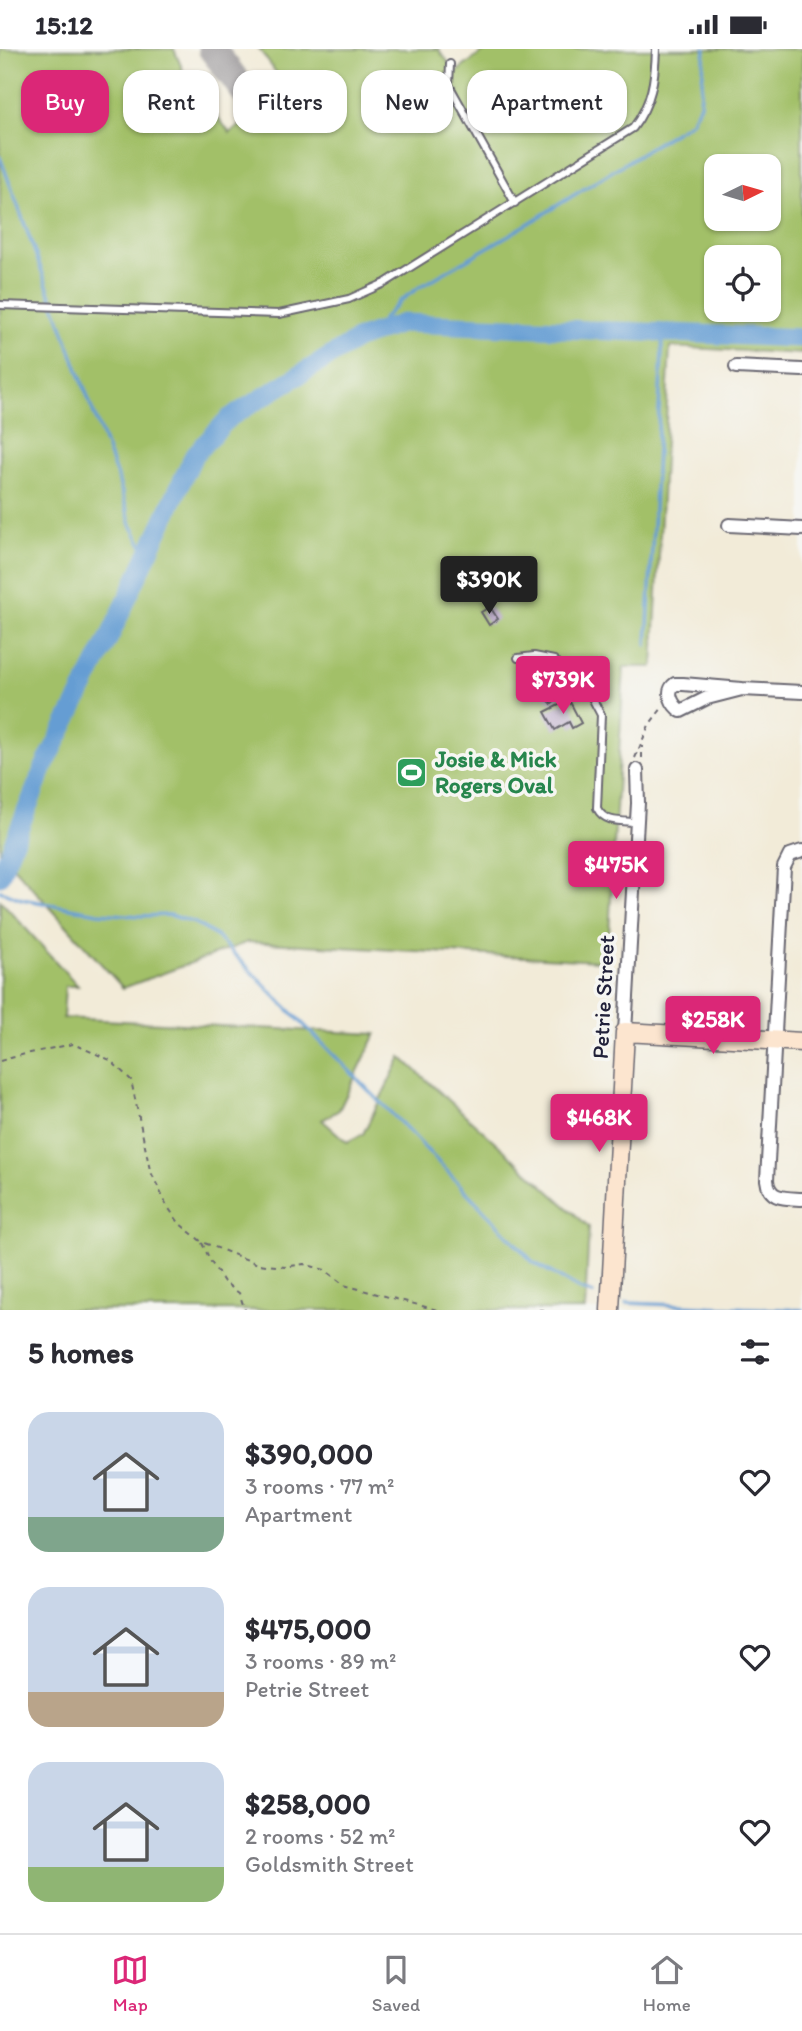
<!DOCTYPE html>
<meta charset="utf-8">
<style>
body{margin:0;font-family:Itim,sans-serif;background:#f7f7f7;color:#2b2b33;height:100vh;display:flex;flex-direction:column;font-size:26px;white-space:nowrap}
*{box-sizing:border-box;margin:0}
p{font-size:23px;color:#7c7c81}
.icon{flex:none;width:38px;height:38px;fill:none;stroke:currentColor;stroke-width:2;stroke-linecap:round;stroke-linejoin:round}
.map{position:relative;height:1261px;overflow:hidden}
.drawer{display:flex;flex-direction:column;background:#fff;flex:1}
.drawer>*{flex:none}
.banner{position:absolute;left:21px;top:21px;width:761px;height:63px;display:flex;gap:14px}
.needle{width:46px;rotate:85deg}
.fabs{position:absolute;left:704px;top:105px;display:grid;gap:14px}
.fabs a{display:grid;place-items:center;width:77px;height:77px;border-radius:14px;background:#fff;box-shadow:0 2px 5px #0004;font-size:35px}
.price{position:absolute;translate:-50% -60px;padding:0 16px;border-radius:7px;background:#db2777;color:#fff;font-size:23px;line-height:46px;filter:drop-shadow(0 2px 4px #0008)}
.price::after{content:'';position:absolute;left:50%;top:42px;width:21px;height:16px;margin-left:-10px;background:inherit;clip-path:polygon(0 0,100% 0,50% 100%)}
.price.on{background:#222;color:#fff}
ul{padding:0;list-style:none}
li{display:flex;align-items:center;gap:21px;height:175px;padding:0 28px}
li span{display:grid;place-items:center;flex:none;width:196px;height:140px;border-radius:21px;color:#555}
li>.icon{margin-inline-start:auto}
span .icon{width:84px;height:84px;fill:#fffc;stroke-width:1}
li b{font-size:30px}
h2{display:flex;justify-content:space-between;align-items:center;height:84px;padding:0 28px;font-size:30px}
.chip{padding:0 24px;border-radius:21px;background:#fff;box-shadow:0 2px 5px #0004;font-size:24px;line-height:63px}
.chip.on{background:#db2777;color:#fff}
.status{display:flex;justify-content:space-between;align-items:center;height:49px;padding:0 35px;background:#fff;direction:ltr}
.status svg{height:19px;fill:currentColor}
.menu{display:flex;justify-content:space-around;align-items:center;height:98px;border-top:2px solid #e1e1e2;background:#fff;font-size:19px;color:#7c7c81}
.menu a{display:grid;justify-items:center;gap:4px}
.menu .on{color:#db2777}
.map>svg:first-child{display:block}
.green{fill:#a2c068;stroke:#627152;stroke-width:2;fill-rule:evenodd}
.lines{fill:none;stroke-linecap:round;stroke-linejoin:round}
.stream{stroke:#659dd3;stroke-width:3.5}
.river{stroke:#659dd3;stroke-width:19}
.taxiway{stroke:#8a868a;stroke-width:28}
.building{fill:#b09bc3}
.lane-casing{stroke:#6b6872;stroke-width:10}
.street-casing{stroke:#6b6872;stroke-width:16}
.secondary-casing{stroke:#6b6872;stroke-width:21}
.path{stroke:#6b6872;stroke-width:2;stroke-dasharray:5 5;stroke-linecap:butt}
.lane{stroke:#fff;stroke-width:6}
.street{stroke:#fff;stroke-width:12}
.secondary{stroke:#fce5cf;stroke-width:18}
.labels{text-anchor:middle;stroke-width:7;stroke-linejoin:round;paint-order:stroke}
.leisure-label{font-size:23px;font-weight:bold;fill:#27864d;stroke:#f6f6f2;text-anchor:start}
.street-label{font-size:23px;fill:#22223b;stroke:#f6f6f2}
</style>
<div class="status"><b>15:12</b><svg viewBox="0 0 49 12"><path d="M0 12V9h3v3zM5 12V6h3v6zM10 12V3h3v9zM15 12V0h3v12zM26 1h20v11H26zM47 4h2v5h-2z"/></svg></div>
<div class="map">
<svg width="802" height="1261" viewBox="0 0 802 1261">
<rect width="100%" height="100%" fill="#f6f6f2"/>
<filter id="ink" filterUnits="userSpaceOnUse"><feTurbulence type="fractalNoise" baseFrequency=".0143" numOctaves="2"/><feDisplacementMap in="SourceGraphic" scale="14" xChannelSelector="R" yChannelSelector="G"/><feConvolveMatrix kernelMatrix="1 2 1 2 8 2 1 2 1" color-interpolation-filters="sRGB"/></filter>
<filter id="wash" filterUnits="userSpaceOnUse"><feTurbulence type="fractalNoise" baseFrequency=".00686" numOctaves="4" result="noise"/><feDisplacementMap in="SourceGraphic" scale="28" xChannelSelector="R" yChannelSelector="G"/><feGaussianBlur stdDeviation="1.57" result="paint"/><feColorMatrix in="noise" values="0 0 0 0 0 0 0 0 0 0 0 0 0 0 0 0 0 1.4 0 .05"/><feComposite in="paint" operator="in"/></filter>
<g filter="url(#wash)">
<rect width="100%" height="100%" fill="#f2ebd8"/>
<path class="green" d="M0 0H174L184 24 230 84 288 40 259 0H438L456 23 487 0H802V305L670 298 653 618H624L608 903 598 912 248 893 123 939 0 803ZM716 117H768V170H716ZM716 208H768V261H716Z
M0 851 78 937H65L63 969 376 985 339 1061 322 1071 347 1093 363 1085 401 1008 589 1178 585 1261H0Z"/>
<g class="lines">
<path class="stream" d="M0 108 119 433 131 476 148 506
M375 284 383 270 400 252 418 239 526 176 691 73 700 55 705 0
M647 596 663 284
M0 842 22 850 98 864 140 867 170 866 195 874 216 887 408 1081 533 1213 581 1241 593 1245
M626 1254 802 1261"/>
<path class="river" d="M0 827 44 718 110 587 194 406 229 369 358 290 403 274 802 289"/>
<path class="taxiway" d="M212 0 254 55"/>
</g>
<g id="blocks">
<path class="building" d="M490 558 498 570 489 576 481 563Z
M548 616 568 641 552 655 531 630Z
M569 651 581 674 572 679 569 673 555 681 545 663Z"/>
</g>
</g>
<g filter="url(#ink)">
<use href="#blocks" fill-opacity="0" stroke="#6b6872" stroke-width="2"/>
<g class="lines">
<defs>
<path id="lane" d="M450 15 449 36 515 154
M0 256 279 265 349 250 385 234 633 79C652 54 655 30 656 0
M518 609 534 607 554 611 591 647 601 666 597 759C604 774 621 772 637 773"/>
<path id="street" d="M736 318 802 321
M729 476 802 480
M675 635H683L742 640 707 649 681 662C672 656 665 642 675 635Z
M742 640 802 643
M802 802 790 806 784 818 767 1131C769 1151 785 1149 802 1150
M625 983 638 754 637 721"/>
<path id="secondary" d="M610 1261 625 983 802 993"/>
</defs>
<use href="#lane" class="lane-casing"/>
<use href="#street" class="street-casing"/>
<use href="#secondary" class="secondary-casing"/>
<path class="path" d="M635 709 649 676 662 659
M642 709V697
M0 1012 25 1005 73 995 110 1011 131 1031 150 1121 167 1157 180 1175 202 1193 258 1215 285 1218 304 1215 325 1221 344 1236 437 1261
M202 1194 211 1213 224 1233 239 1244 245 1261
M539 1261H545"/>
<use href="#lane" class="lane"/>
<use href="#street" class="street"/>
<use href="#secondary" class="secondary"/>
</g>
</g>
<defs>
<symbol id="stadium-square" viewBox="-11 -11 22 22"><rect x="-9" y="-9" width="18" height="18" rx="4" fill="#2e9e5b" stroke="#f6f6f2"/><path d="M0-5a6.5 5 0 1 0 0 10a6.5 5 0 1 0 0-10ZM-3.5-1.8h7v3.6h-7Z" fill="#fff"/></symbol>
</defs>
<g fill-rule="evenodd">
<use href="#stadium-square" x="394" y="706" width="35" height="35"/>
</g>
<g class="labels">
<g class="leisure-label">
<text x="435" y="718">Josie &amp; Mick<tspan x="435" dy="26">Rogers Oval</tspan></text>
</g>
<g class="street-label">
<text transform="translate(603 948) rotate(-87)" y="8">Petrie Street</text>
</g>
</g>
</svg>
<div class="fabs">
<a><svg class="needle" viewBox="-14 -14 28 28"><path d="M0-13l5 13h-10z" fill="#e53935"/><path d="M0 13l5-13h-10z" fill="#7c7c81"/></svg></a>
<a><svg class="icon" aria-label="locate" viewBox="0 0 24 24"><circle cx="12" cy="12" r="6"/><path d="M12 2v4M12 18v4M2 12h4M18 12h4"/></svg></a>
</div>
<b class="price on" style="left:489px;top:567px">$390K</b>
<b class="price" style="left:563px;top:667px">$739K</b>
<b class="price" style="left:616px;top:852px">$475K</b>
<b class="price" style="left:713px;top:1007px">$258K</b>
<b class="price" style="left:599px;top:1105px">$468K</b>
<div class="banner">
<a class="chip on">Buy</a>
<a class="chip">Rent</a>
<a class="chip">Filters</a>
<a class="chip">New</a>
<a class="chip">Apartment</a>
</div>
</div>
<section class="drawer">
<h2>5 homes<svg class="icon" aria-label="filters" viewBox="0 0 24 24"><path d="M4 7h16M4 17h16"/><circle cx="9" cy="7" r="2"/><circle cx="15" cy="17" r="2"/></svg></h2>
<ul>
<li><span style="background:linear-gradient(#c9d6e8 75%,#7fa58c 0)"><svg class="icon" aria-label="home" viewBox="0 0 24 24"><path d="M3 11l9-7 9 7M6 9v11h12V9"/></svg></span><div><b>$390,000</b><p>3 rooms · 77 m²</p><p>Apartment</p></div><svg class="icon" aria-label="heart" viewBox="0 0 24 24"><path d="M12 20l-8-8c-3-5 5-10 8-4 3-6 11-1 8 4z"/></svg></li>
<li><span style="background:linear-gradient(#c9d6e8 75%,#b9a48a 0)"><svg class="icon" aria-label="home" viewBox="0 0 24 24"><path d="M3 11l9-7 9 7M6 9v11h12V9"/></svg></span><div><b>$475,000</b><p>3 rooms · 89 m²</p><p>Petrie Street</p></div><svg class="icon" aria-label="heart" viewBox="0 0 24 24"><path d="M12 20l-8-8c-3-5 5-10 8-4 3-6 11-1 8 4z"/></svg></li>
<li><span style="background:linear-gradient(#c9d6e8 75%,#8fb573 0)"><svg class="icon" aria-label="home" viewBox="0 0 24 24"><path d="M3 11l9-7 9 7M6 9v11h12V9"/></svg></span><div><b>$258,000</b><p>2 rooms · 52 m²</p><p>Goldsmith Street</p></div><svg class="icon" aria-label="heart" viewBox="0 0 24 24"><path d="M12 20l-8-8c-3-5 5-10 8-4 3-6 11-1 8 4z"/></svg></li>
</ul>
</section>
<nav class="menu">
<a class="on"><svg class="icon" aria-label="map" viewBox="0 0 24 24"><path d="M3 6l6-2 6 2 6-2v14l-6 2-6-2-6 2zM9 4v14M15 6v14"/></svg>Map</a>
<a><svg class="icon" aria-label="saved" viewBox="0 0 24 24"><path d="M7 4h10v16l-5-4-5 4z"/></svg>Saved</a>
<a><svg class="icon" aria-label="home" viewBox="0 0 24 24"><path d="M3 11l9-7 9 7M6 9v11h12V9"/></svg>Home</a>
</nav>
